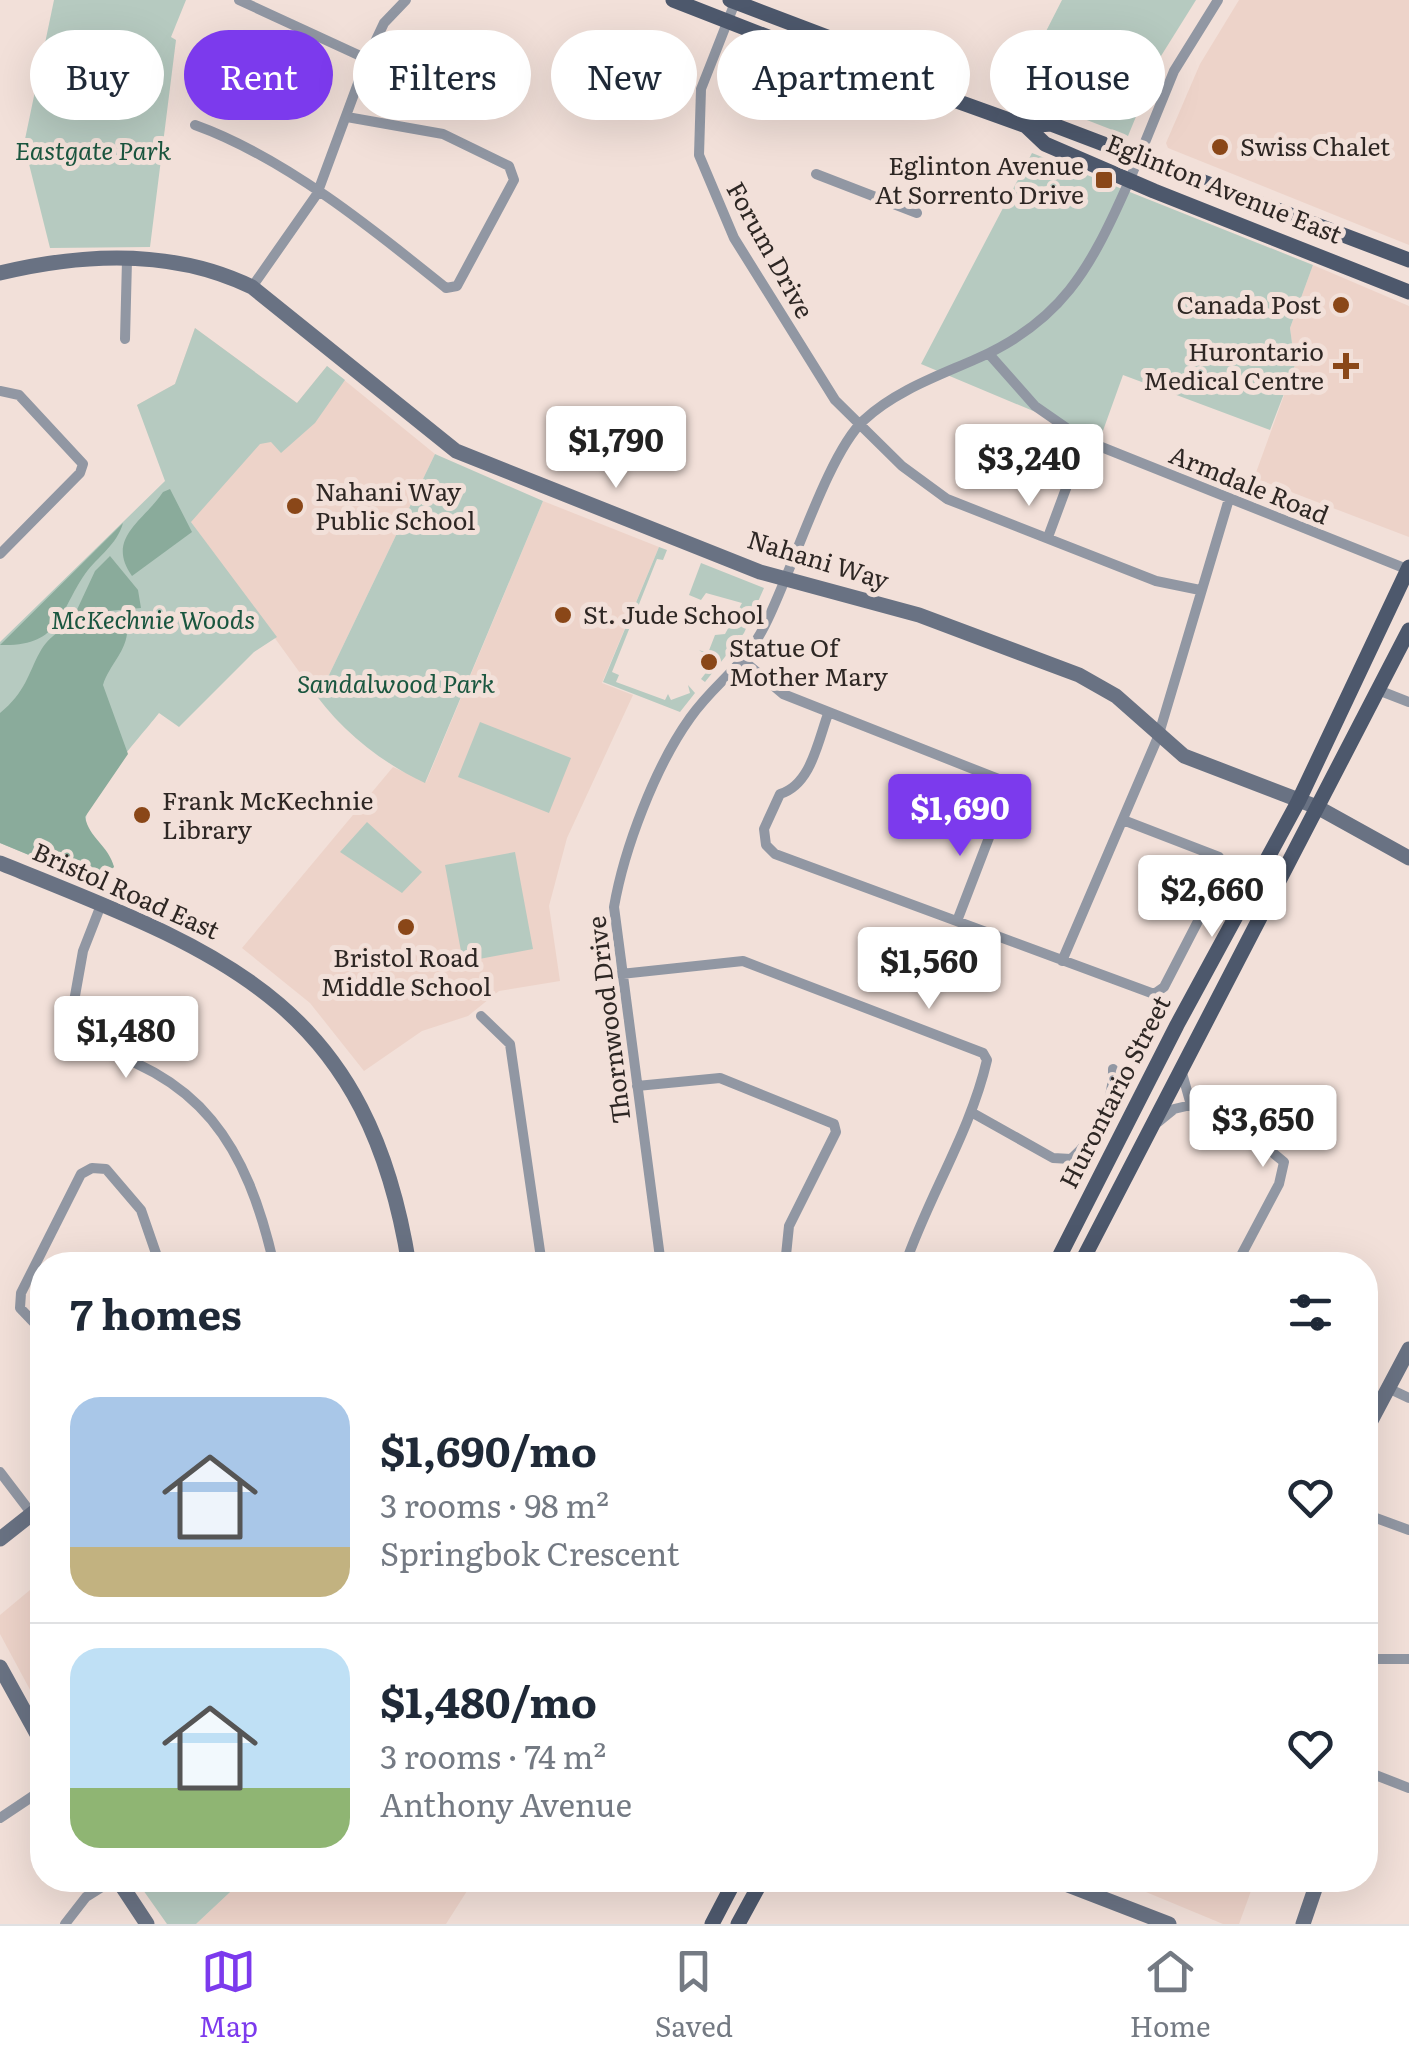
<!DOCTYPE html>
<meta charset="utf-8">
<style>
body{margin:0;font-family:Literata,serif;background:#f6f6f7;color:#1f2937;height:100vh;display:flex;flex-direction:column;font-size:38px;white-space:nowrap}
*{box-sizing:border-box;margin:0}
p{font-size:32px;color:#747a83}
.icon{flex:none;width:55px;height:55px;fill:none;stroke:currentColor;stroke-width:2;stroke-linecap:round;stroke-linejoin:round}
.map{position:relative;flex:1;overflow:hidden}
.sheet{position:absolute;left:30px;top:1252px;width:1348px;height:640px;display:flex;flex-direction:column;background:#fff;border-radius:40px;box-shadow:0 10px 40px #0002}
.sheet>*{flex:none}
.hud{position:absolute;left:30px;top:30px;width:1350px;height:90px;display:flex;gap:20px}
.price{position:absolute;translate:-50% -85px;padding:0 22px;border-radius:10px;background:#fff;color:#222;font-size:32px;line-height:65px;filter:drop-shadow(0 2px 5px #0008)}
.price::after{content:'';position:absolute;left:50%;top:60px;width:30px;height:22px;margin-left:-15px;background:inherit;clip-path:polygon(0 0,100% 0,50% 100%)}
.price.current{background:#7c3aed;color:#fff}
ul{padding:0;list-style:none}
li{display:flex;align-items:center;gap:30px;height:250px;padding:0 40px}
li+li{border-top:2px solid #e0e1e3}
li span{display:grid;place-items:center;flex:none;width:280px;height:200px;border-radius:30px;color:#555}
li>.icon{margin-inline-start:auto}
span .icon{width:120px;height:120px;fill:#fffc;stroke-width:1}
li b{font-size:42px}
h2{display:flex;justify-content:space-between;align-items:center;height:120px;padding:0 40px;font-size:42px}
.pill{padding:0 35px;border-radius:45px;background:#fff;box-shadow:0 10px 40px #0002;font-size:35px;line-height:90px}
.pill.current{background:#7c3aed;color:#fff}
.tabs{display:flex;justify-content:space-around;align-items:center;height:140px;border-top:2px solid #e0e1e3;background:#fff;font-size:28px;color:#747a83}
.tabs a{display:grid;justify-items:center;gap:5px}
.tabs .current{color:#7c3aed}
.map>svg:first-child{display:block}
.built{fill:#edd3c9}
.green{fill:#b6cac0}
.forest{fill:#8aab9b}
.lines{fill:none;stroke-linecap:round;stroke-linejoin:round}
.street{stroke:#9197a3;stroke-width:10}
.secondary{stroke:#697283;stroke-width:15}
.primary{stroke:#4d586c;stroke-width:15}
.poi-dot{fill:#8a4718;stroke:#f2e0d9;stroke-width:4}
.labels{text-anchor:middle;stroke-width:10;stroke-linejoin:round;paint-order:stroke}
.poi-label{font-size:25px;fill:#2e2724;stroke:#f2e0d9;text-anchor:start}
.park-label{font-size:25px;font-style:italic;fill:#1a563f;stroke:#f2e0d9}
.street-label{font-size:25px;fill:#2e2724;stroke:#f2e0d9}
</style>
<div class="map">
<svg width="1409" height="1924" viewBox="0 0 1409 1924">
<rect width="100%" height="100%" fill="#f2e0d9"/>
<path class="built" d="M1239 0H1409V245L1168 148 1166 143 1200 64Z
M1313 265 1409 306V537L1254 478 1295 365 1290 328Z
M195 328 297 403 327 366 435 454 329 675 308 684 191 522 137 405 175 384Z
M543 501 659 547 602 683 633 695 567 838 549 906 560 981 499 991 468 1016 422 1031 364 1071 310 1003 242 948 393 767 426 782Z
M42 1580V1712L0 1634V1615Z
M243 1880H474L446 1924H196Z
M1117 1880H1255L1239 1924H1223Z"/>
<path class="green" d="M54 0H186L171 37 176 40 150 247 50 248 24 144Z
M1062 0H1196L1161 56 1128 136 1015 92Z
M1032 153 1313 265 1290 328 1295 365 1270 430 1123 375 1100 439 921 364Z
M195 328 297 403 327 366 345 380 315 423 281 453 271 442 260 444 191 522 277 637 254 652 179 727 159 713C143 734 85 797 86 820 86 837 109 849 114 867L94 882 0 843V642L165 481 137 405 175 384Z
M435 454 543 501 425 783C378 761 337 727 308 684L329 675Z
M659 547 667 550 663 560 657 559 612 672 619 675 616 682 665 700 668 694 671 700 690 693 688 685 695 693 680 712 603 682Z
M701 563 764 588 744 633 705 682 701 679 715 661 699 650 708 653 715 635 725 634 742 603 706 593 701 600 689 595Z
M480 722 571 758 549 813 458 777Z
M367 822 422 872 402 893 340 852Z
M515 852 533 949 463 962 445 865Z
M136 1880H243L196 1924H167Z"/>
<path class="forest" d="M170 489 192 532 132 576C105 538 144 521 163 492Z
M123 523C117 545 98 556 85 574 58 613 61 647 0 645Z
M110 556 138 590 141 608 75 614 95 571Z
M113 617 126 619C133 647 110 662 103 685L128 754 85 817C89 838 109 846 114 867L94 882 0 843V713C51 673 16 626 113 617Z"/>
<g class="lines">
<path class="street" d="M239 0 367 59
M736 0 701 89 699 155 734 238 835 400 902 466 947 499 1156 581 1200 590
M195 125C284 157 373 229 446 288L457 286 514 180 509 166 443 134 347 117
M816 174 917 213
M1130 179 1174 71 1218 0
M252 287 317 194 367 59 384 23 406 0
M125 339 127 260
M989 354 1035 406 1084 440 1409 570
M0 391 19 395 83 464 80 473 0 554
M1048 537 1084 440
M745 662 783 694 1001 780 1005 796 957 921
M1378 690 1409 702
M828 714C818 741 811 785 780 794L764 829 766 845 775 854 1154 994 1164 987 1226 867 1219 857 1123 820
M101 905 83 951 68 1035 74 1043C201 1071 247 1146 274 1265
M1062 961 1158 737 1229 499
M621 974 743 961 983 1053 987 1060C970 1133 929 1195 905 1265
M481 1016 510 1044 542 1265
M1182 1073 1191 1105 1255 1138 1284 1162 1279 1184 1236 1265
M637 1086 720 1078 834 1124 836 1132 789 1226 785 1265
M971 1112 1053 1158 1071 1159C1096 1137 1114 1102 1113 1069
M1158 1122 1174 1109 1191 1105
M661 1265 614 907C624 849 655 767 690 718 716 681 743 669 765 625 791 575 827 454 864 420 895 391 938 376 976 359 1061 322 1090 269 1126 188
M42 1331 20 1308 21 1293 81 1174 92 1168 106 1169 141 1210 160 1265
M1390 1389 1409 1398
M0 1472 32 1514
M1365 1514 1409 1530
M1365 1659H1409
M1365 1771 1409 1788
M0 1818 42 1790
M65 1924 86 1897 113 1880"/>
<path class="secondary" d="M0 273C83 253 174 249 252 287L456 451 760 572 919 615 1079 675 1116 696 1184 756 1317 807 1409 858
M0 863C222 952 367 1001 409 1265
M1365 1432 1409 1349
M0 1539 42 1506
M0 1667 42 1743
M118 1880 147 1924
M1055 1880 1169 1924
M1303 1924 1318 1880"/>
<path class="primary" d="M673 0 845 67H862L1026 126 1045 144 1154 191 1409 292
M730 0 851 46 862 67
M1026 126 1051 124 1409 260
M1055 1265 1177 1025 1298 802 1409 567
M1080 1265 1409 630
M712 1924 735 1880
M738 1924 762 1880"/>
</g>
<g class="poi-dot">
<circle cx="1220" cy="147" r="10"/>
<rect x="1094" y="170" width="20" height="20" rx="5"/>
<circle cx="1341" cy="305" r="10"/>
<path d="M1341 351h10v10h10v10h-10v10h-10v-10h-10v-10h10z"/>
<circle cx="295" cy="506" r="10"/>
<circle cx="563" cy="615" r="10"/>
<circle cx="709" cy="662" r="10"/>
<circle cx="142" cy="815" r="10"/>
<circle cx="406" cy="927" r="10"/>
</g>
<g class="labels">
<g class="poi-label">
<text x="1240" y="156">Swiss Chalet</text>
<text x="1084" y="175" text-anchor="end">Eglinton Avenue<tspan x="1084" dy="29">At Sorrento Drive</tspan></text>
<text x="1321" y="314" text-anchor="end">Canada Post</text>
<text x="1324" y="361" text-anchor="end">Hurontario<tspan x="1324" dy="29">Medical Centre</tspan></text>
<text x="315" y="501">Nahani Way<tspan x="315" dy="29">Public School</tspan></text>
<text x="583" y="624">St. Jude School</text>
<text x="729" y="657">Statue Of<tspan x="729" dy="29">Mother Mary</tspan></text>
<text x="162" y="810">Frank McKechnie<tspan x="162" dy="29">Library</tspan></text>
<text x="406" y="967" text-anchor="middle">Bristol Road<tspan x="406" dy="29">Middle School</tspan></text>
</g>
<g class="park-label">
<text x="93" y="160">Eastgate Park</text>
<text x="153" y="629">McKechnie Woods</text>
<text x="396" y="693">Sandalwood Park</text>
</g>
<g class="street-label">
<text transform="translate(1224 189) rotate(22)" y="9">Eglinton Avenue East</text>
<text transform="translate(770 250) rotate(61)" y="9">Forum Drive</text>
<text transform="translate(1249 485) rotate(22)" y="9">Armdale Road</text>
<text transform="translate(818 560) rotate(17)" y="9">Nahani Way</text>
<text transform="translate(126 891) rotate(24)" y="9">Bristol Road East</text>
<text transform="translate(609 1020) rotate(-97)" y="9">Thornwood Drive</text>
<text transform="translate(1115 1092) rotate(-63)" y="9">Hurontario Street</text>
</g>
</g>
</svg>
<b class="price" style="left:616px;top:491px">$1,790</b>
<b class="price" style="left:1029px;top:509px">$3,240</b>
<b class="price current" style="left:960px;top:859px">$1,690</b>
<b class="price" style="left:1212px;top:940px">$2,660</b>
<b class="price" style="left:929px;top:1012px">$1,560</b>
<b class="price" style="left:126px;top:1081px">$1,480</b>
<b class="price" style="left:1263px;top:1170px">$3,650</b>
<div class="hud">
<a class="pill">Buy</a>
<a class="pill current">Rent</a>
<a class="pill">Filters</a>
<a class="pill">New</a>
<a class="pill">Apartment</a>
<a class="pill">House</a>
</div>
<section class="sheet">
<h2>7 homes<svg class="icon" aria-label="filters" viewBox="0 0 24 24"><path d="M4 7h16M4 17h16"/><circle cx="9" cy="7" r="2"/><circle cx="15" cy="17" r="2"/></svg></h2>
<ul>
<li><span style="background:linear-gradient(#a9c7e8 75%,#c2b280 0)"><svg class="icon" aria-label="home" viewBox="0 0 24 24"><path d="M3 11l9-7 9 7M6 9v11h12V9"/></svg></span><div><b>$1,690/mo</b><p>3 rooms · 98 m²</p><p>Springbok Crescent</p></div><svg class="icon" aria-label="heart" viewBox="0 0 24 24"><path d="M12 20l-8-8c-3-5 5-10 8-4 3-6 11-1 8 4z"/></svg></li>
<li><span style="background:linear-gradient(#bfe0f5 70%,#8fb573 0)"><svg class="icon" aria-label="home" viewBox="0 0 24 24"><path d="M3 11l9-7 9 7M6 9v11h12V9"/></svg></span><div><b>$1,480/mo</b><p>3 rooms · 74 m²</p><p>Anthony Avenue</p></div><svg class="icon" aria-label="heart" viewBox="0 0 24 24"><path d="M12 20l-8-8c-3-5 5-10 8-4 3-6 11-1 8 4z"/></svg></li>
</ul>
</section>
</div>
<nav class="tabs">
<a class="current"><svg class="icon" aria-label="map" viewBox="0 0 24 24"><path d="M3 6l6-2 6 2 6-2v14l-6 2-6-2-6 2zM9 4v14M15 6v14"/></svg>Map</a>
<a><svg class="icon" aria-label="saved" viewBox="0 0 24 24"><path d="M7 4h10v16l-5-4-5 4z"/></svg>Saved</a>
<a><svg class="icon" aria-label="home" viewBox="0 0 24 24"><path d="M3 11l9-7 9 7M6 9v11h12V9"/></svg>Home</a>
</nav>
